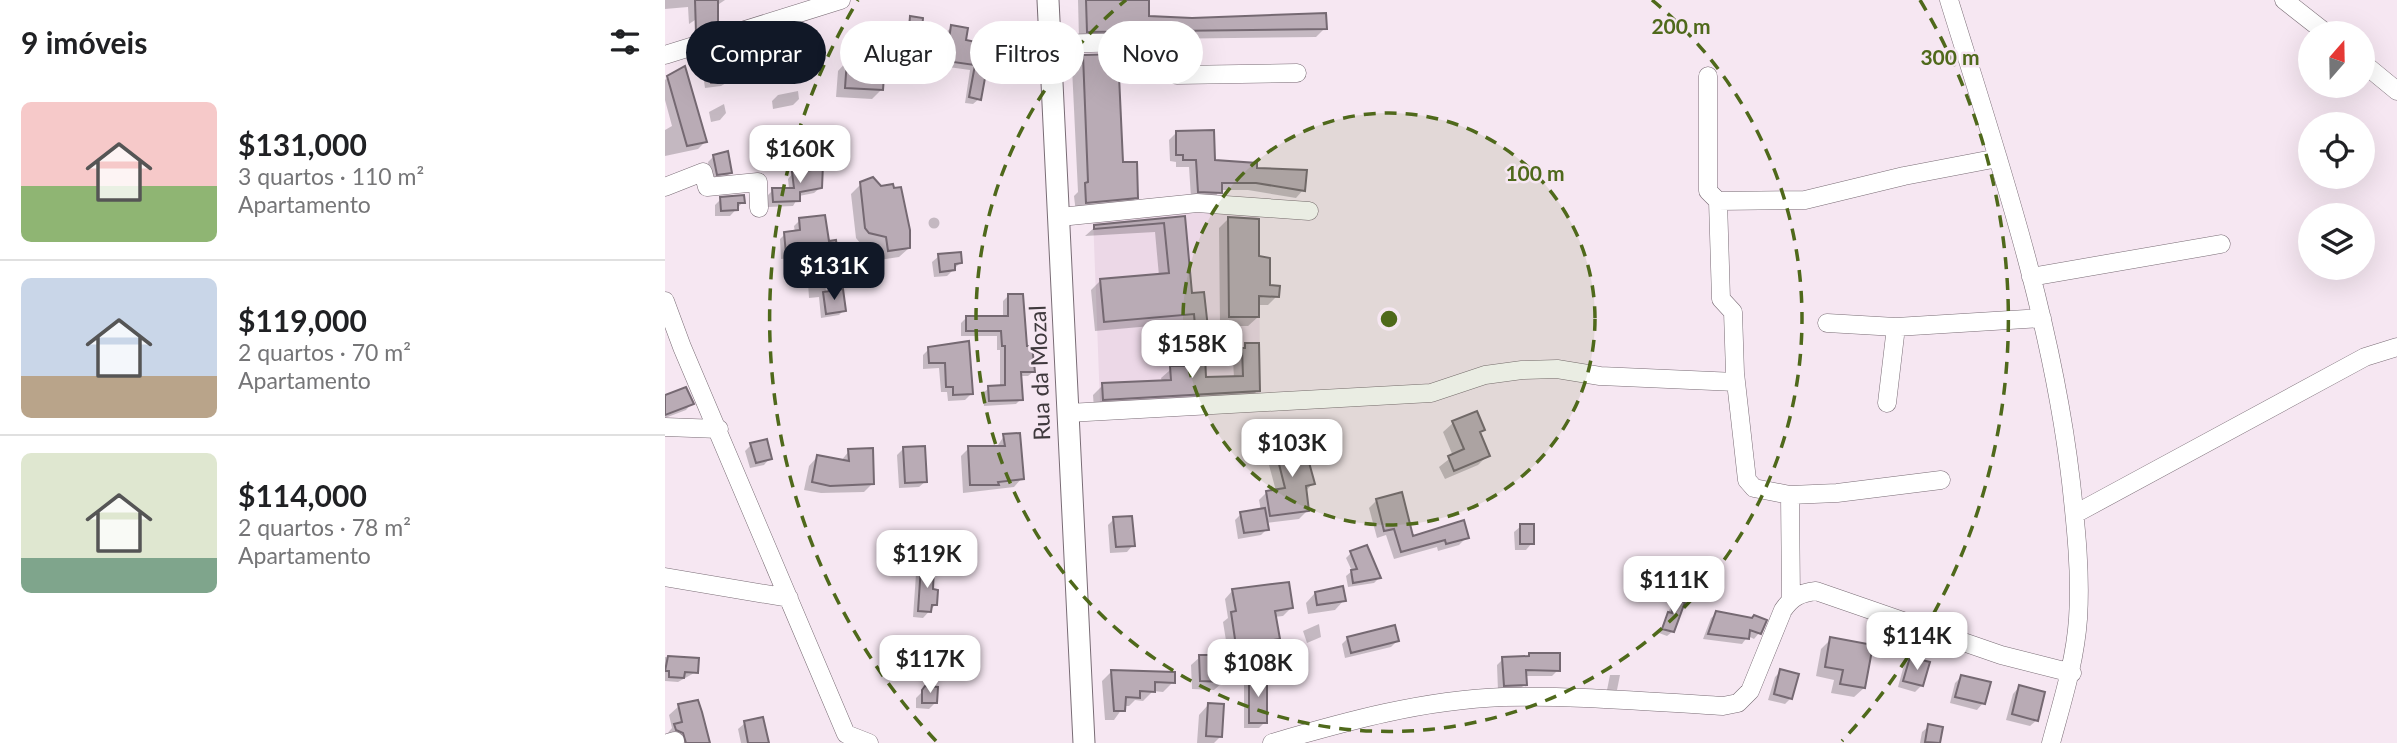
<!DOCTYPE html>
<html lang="pt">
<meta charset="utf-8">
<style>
body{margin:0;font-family:Lato,sans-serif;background:#f6f6f6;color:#202124;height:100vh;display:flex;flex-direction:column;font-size:26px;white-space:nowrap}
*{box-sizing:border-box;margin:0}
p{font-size:23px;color:#757577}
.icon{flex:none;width:38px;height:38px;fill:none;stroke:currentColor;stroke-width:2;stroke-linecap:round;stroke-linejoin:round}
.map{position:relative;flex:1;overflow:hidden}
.details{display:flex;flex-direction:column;background:#fff;width:665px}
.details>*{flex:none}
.hud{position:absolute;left:21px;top:21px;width:665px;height:63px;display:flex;gap:14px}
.needle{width:46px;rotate:20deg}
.buttons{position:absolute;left:1633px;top:21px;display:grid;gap:14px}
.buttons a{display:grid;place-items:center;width:77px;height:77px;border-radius:50%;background:#fff;box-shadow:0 7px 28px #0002;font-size:35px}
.price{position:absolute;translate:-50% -60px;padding:0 16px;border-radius:14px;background:#fff;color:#222;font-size:23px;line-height:46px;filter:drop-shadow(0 2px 4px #0008)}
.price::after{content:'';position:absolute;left:50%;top:42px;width:21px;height:16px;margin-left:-10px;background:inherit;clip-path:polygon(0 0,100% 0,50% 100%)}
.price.selected{background:#111827;color:#fff}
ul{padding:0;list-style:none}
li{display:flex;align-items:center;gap:21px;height:175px;padding:0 21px}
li+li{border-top:2px solid #e0e0e0}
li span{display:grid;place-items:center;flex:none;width:196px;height:140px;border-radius:10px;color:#555}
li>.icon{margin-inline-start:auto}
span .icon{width:84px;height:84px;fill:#fffc;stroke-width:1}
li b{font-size:30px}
h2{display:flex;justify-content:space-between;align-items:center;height:84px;padding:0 21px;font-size:30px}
.chip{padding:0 24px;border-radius:32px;background:#fff;box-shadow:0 7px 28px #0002;font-size:24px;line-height:63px}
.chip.selected{background:#111827;color:#fff}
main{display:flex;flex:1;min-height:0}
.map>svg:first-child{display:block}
.built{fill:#ecd8e7}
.shadow{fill:#0003}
.building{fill:#b9abb5;stroke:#756972;stroke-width:2}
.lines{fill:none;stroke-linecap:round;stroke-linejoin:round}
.minor-casing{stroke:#796c75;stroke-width:19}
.major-casing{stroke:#796c75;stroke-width:23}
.minor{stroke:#fff;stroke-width:18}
.major{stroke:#fff;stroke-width:21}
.ring{fill:none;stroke:#4f691b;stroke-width:3.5;stroke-dasharray:12 9}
.labels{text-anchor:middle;stroke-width:5;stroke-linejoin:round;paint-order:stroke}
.street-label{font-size:23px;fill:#3f393d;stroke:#f6e7f2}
.centre{fill:#4f691b;stroke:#f6e7f2;stroke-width:3.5}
.ring-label{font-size:21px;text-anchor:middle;font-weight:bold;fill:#4f691b;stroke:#f6e7f2;stroke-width:5;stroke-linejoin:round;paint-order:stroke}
</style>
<main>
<section class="details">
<h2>9 imóveis<svg class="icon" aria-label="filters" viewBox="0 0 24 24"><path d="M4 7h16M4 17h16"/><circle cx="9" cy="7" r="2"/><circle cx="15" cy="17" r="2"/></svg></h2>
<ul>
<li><span style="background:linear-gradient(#f6c9c9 60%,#8fb573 0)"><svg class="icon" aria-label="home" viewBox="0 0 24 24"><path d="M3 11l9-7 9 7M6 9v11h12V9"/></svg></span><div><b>$131,000</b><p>3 quartos · 110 m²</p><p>Apartamento</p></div></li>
<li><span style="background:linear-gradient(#c9d6e8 70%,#b9a48a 0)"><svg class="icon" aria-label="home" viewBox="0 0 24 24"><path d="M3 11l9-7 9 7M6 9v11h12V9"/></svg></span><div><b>$119,000</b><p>2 quartos · 70 m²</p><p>Apartamento</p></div></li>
<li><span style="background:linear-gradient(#dfe7d0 75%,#7fa58c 0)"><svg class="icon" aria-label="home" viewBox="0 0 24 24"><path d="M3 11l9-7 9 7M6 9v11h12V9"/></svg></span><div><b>$114,000</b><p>2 quartos · 78 m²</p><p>Apartamento</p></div></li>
</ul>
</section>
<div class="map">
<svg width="1732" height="743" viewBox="0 0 1732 743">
<rect width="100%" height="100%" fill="#f6e7f2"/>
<path class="built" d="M520 209 594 213 595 395 435 404 428 216Z"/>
<path class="shadow" d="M0 0H60L24 24 23 7 0 9Z
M413 0H482V17L660 28 651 37 414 40Z
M246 18 254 43 248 49 238 48 240 25Z
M287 27 299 41 323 47 314 99 308 104 300 103 305 70 276 66 281 32Z
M84 48 110 52 118 67 112 74 97 76 96 71 75 75 56 86 40 88 38 75 47 60 78 56Z
M419 56 456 164 472 197 460 208 411 213 409 196 413 192 407 68Z
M182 61 216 90 207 99 171 97 173 71Z
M3 77 40 142 33 149 0 156V130L7 126 0 100V80Z
M133 91 134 99 128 105 108 109 107 101 113 95Z
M59 104 61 113 55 120 46 122 44 112Z
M512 132 548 161 590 169 638 190 631 198 583 190H555L548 200 526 198 524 167H511V162L505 161 504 140Z
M49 156 66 172 59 179 46 180 43 162Z
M146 168 155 188 149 193 134 196 128 206 103 207V195L108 190 124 189 123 179 128 173 142 172Z
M201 179H207L216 188 235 189 238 197 244 248 234 257 214 260 212 246 195 243 191 238 186 194Z
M56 199 78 202 65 216H50V205Z
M263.5 223a5.5 5.5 0 1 1 11 0a5.5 5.5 0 1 1-11 0Z
M519 218 526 295 542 337 532 346 522 347 520 323 430 331 426 290 436 280 494 276 490 232 420 236 430 227Z
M564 218 592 258 603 287 612 296 603 305H592L593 317 583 326H555L554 228Z
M135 220 162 242 172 255 166 260H154L168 258V254L116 259 115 239 120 234 130 233 129 226Z
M274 256 296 262 282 276 269 277 267 262Z
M159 275 161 291 157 294 177 291 179 310 174 315 156 318 154 297 144 298 143 283 149 276Z
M343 296 365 359H369V371L363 376H355L356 399 351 404 319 406 318 393 324 388 335 387V350H332V336H296V323L301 318H338V301Z
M303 343 306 394 300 400 283 401 282 392H276L274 368 258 369V355L264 349Z
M581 345 593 390 583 400 429 409 428 395 438 385 497 382 496 378 520 357 539 379 569 378 568 360Z
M0 397 27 403 21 410 0 418Z
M788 423 818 430 814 434 823 455 813 465 780 479 774 467 788 456 778 432Z
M618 433 633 452 648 483 640 492 642 511 634 519 601 523 602 529 596 535 573 539 570 520 576 514 596 511 594 500 602 492 611 491 604 465 612 458 610 441Z
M339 436 357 478 349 487 298 493 296 456 304 448H331Z
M86 445 105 458 99 465 85 468 80 451Z
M238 449 261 481 254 487 234 488 232 455Z
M184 451 207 484 199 492 156 493 139 490 144 466 152 457 176 461Z
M712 500 747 538 802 537 794 545 773 551 772 547 729 559 721 535 712 538 704 508Z
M449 519 468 545 462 552 445 553 443 525Z
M856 526 867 543 861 550H850L849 532Z
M686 553 714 578 709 583 683 587 681 576 687 571 681 558Z
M257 568 271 604 258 618 248 617 251 574Z
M568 590 626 608 618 616 609 617 613 638 605 647 563 653 558 622 563 618 560 599Z
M650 593 679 600 670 610 643 614 641 603Z
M1008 602 1007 632 1002 636 994 633Z
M1052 613 1094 633 1089 639 1083 636 1077 644 1038 639 1046 618Z
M654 624 656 637 642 643 638 631Z
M683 638 732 641 726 647 680 658 677 644Z
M1166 639 1199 688 1189 697 1166 693 1169 680 1151 676 1156 649Z
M865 654 893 670 887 676H860V684L854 690 833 691 832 665 838 659 861 657Z
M0 657 32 660 31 672 13 682 0 681Z
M535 657 558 682 549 690 527 689 526 665Z
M1245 659 1257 685 1250 692 1233 687 1239 665Z
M447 671 508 682 498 692 488 691 478 701 470 700 464 706H459L449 720H440L437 681Z
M1116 671 1126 698 1120 704 1103 700 1110 677Z
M945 675H955L952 690H942Z
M1297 676 1318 703 1312 710 1285 703 1290 683Z
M585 677 600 722 594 728H579V682Z
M1354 687 1372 720 1365 726 1341 720 1348 694Z
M261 688 270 703 264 709 251 708V698Z
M543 705 556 736 549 743H532L534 715Z
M14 706 43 743H6L1 735 7 728 4 715Z
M80 723 102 743H76L73 729Z
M1264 726 1276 729 1274 743H1255L1257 732Z"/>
<path class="building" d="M30 0H53V26L31 33Z
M421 0H484V16L527 18 661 13 662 29 422 32Z
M245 16 258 18 256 43H243Z
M286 25 303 28 301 40 326 45 316 100 304 97 310 65 281 61Z
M110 41 112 50 117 49 120 68 103 71 102 66 77 71 78 75 64 77V81L46 83 44 68 48 67 47 59 84 53 83 46Z
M453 54 458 162H472L473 198 421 203 420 183 423 182 418 55Z
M182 59 220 62 218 90 180 88Z
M20 66 42 142 22 146 2 76Z
M549 130 550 160 592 163V168L642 170 640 191 591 183H557V193L533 192 531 160H518V155H511V131Z
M63 151 67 173 52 175 48 155Z
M158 164 157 188 135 192V201L108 202 107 188H129L127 172 146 170V166Z
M208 177 216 186 228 184 229 188 236 187 245 230V248L223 251 221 237 204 233 200 228 195 182Z
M79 195 80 203H73V210L56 211 55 197Z
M160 215 164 241 171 240 173 255 159 257V250L121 254 119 232 135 230 134 218Z
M520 216 527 293 539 292 544 337 531 338 529 314 439 322 435 279 504 273 499 223 429 229V225Z
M563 217 594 219V256L605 258V285L615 286 614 297 594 296V317H564Z
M296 252 297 263 290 264V270L275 272 273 254Z
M178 289 181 311 161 314 158 292Z
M343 294H358L362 346H367L370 372H356L358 400 324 401 323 386 340 385V346H337L336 331H301V316H343Z
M304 341 308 394 288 395V387H281L280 363H264L263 347Z
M580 343H594L595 391 438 400 437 383 506 380 505 366H520L519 356 540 355 541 377 578 376 577 348H580Z
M21 387 29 404 0 415V395Z
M812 411 820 430 815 432 825 456 789 471 783 456 799 449 787 421Z
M629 429 634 450 640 448 650 484 641 486 644 511 605 516 601 491 620 488 612 456 619 453 617 431Z
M355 433 359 479 333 482 334 485H305L303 446H340L338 434Z
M102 439 107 459 91 463 85 443Z
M260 446 262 482 240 483 238 447Z
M208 448 209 484 165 486 147 482 152 455 184 461 183 449Z
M737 492 748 536 799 520 804 538 781 544 780 540 736 552 729 529 719 531 711 499Z
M600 508 604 530 579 533 575 512Z
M467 516 470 546 451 547 448 517Z
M855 524H869V544H855Z
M702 545 716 578 688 583 686 570 692 569 685 551Z
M256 566 269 567 268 589 273 590 272 605H267L266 612 253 611Z
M624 582 628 608 610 611 615 639 571 646 566 612 571 611 567 589Z
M678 586 681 601 652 605 650 592Z
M1008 600 1020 602 1009 632 997 629 1003 612 1007 613Z
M1051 611 1087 618 1089 615 1102 620 1096 634 1085 630 1084 639 1043 634Z
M730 625 734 641 686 653 682 637Z
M1165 637 1208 645 1200 688 1175 684 1178 670 1160 667Z
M864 653H895V671L861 670 862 685 839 686 837 657 864 656Z
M534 655H560V682L535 681Z
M3 656 34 658 33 673 20 672 19 678 4 677V671H0Z
M1245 657 1265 662 1258 686 1238 681Z
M1115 669 1134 674 1127 699 1109 694Z
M446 670 510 672V683L490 682V692L475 691V698L461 697 460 711H449Z
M584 675H602V723H584Z
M1296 675 1326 682 1320 704 1290 697Z
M1354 685 1380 692 1373 721 1347 714Z
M260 686 273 687 272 703H257V690Z
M33 700 37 712 45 743H21L18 733 11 730 9 724 17 722 13 704Z
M543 703 559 704 557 737 541 736Z
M98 717 104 743H83L79 721Z
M1263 724 1278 727 1275 743 1260 742Z"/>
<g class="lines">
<defs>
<path id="minor" d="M1284 0C1333 158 1387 317 1406 482 1411 527 1416 574 1413 619 1410 662 1397 702 1386 743
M1619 0 1661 33
M386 44 506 41 511 46 512 75 632 73
M0 55 176 0
M1698 63 1732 91
M1043 76V191L1053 201 1140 200 1239 176 1333 158
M0 187 38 172 42 187 93 182 94 208
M1053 201 1056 299 1068 312 1070 373 1082 480 1089 488 1125 495
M395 217 532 203 644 211
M1366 277 1556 244
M0 301 17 347 181 734 204 743
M1162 323 1231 327
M1222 403 1231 327 1377 318
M403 413 766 393 820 375 857 370 892 369 935 376 1071 382
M0 427 54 429
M1410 514 1700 357 1732 347
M0 577 124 598
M1126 599 1125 495 1172 493 1276 480
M3 743 10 741
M607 743C682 721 758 700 838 697 911 695 984 702 1058 706L1073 703 1085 691 1118 610C1127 597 1135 593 1151 591L1336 655 1407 673"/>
<path id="major" d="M383 0 419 743"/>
</defs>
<use href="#minor" class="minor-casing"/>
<use href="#major" class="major-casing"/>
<use href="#minor" class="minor"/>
<use href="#major" class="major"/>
</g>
<circle cx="724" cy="319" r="206" fill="#4f691b" fill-opacity=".12"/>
<g class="ring">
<circle cx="724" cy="319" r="206"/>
<path d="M987 0A413 413 0 1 1 461 0"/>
<path d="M271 741A619 619 0 0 1 193 0M1255 0A619 619 0 0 1 1177 741"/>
</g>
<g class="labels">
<g class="street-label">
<text transform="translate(375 373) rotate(-92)" y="8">Rua da Mozal</text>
</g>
</g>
<circle cx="724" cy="319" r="10" class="centre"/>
<g class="ring-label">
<text x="1016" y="34">200 m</text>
<text x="1285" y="65">300 m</text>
<text x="870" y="181">100 m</text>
</g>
</svg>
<div class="buttons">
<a><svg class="needle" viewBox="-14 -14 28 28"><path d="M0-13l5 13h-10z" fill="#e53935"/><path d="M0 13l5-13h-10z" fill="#757577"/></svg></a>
<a><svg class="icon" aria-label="locate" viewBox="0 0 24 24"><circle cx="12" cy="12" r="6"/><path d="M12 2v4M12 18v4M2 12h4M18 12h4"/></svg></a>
<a><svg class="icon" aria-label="layers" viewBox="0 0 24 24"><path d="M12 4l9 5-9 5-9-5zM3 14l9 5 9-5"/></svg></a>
</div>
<b class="price" style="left:135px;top:185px">$160K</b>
<b class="price selected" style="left:169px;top:302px">$131K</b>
<b class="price" style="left:527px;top:380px">$158K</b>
<b class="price" style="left:627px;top:479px">$103K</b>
<b class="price" style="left:262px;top:590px">$119K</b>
<b class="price" style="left:1009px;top:616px">$111K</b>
<b class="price" style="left:1252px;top:672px">$114K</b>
<b class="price" style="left:265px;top:695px">$117K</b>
<b class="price" style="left:593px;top:699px">$108K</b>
<div class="hud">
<a class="chip selected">Comprar</a>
<a class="chip">Alugar</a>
<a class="chip">Filtros</a>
<a class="chip">Novo</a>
</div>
</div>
</main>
